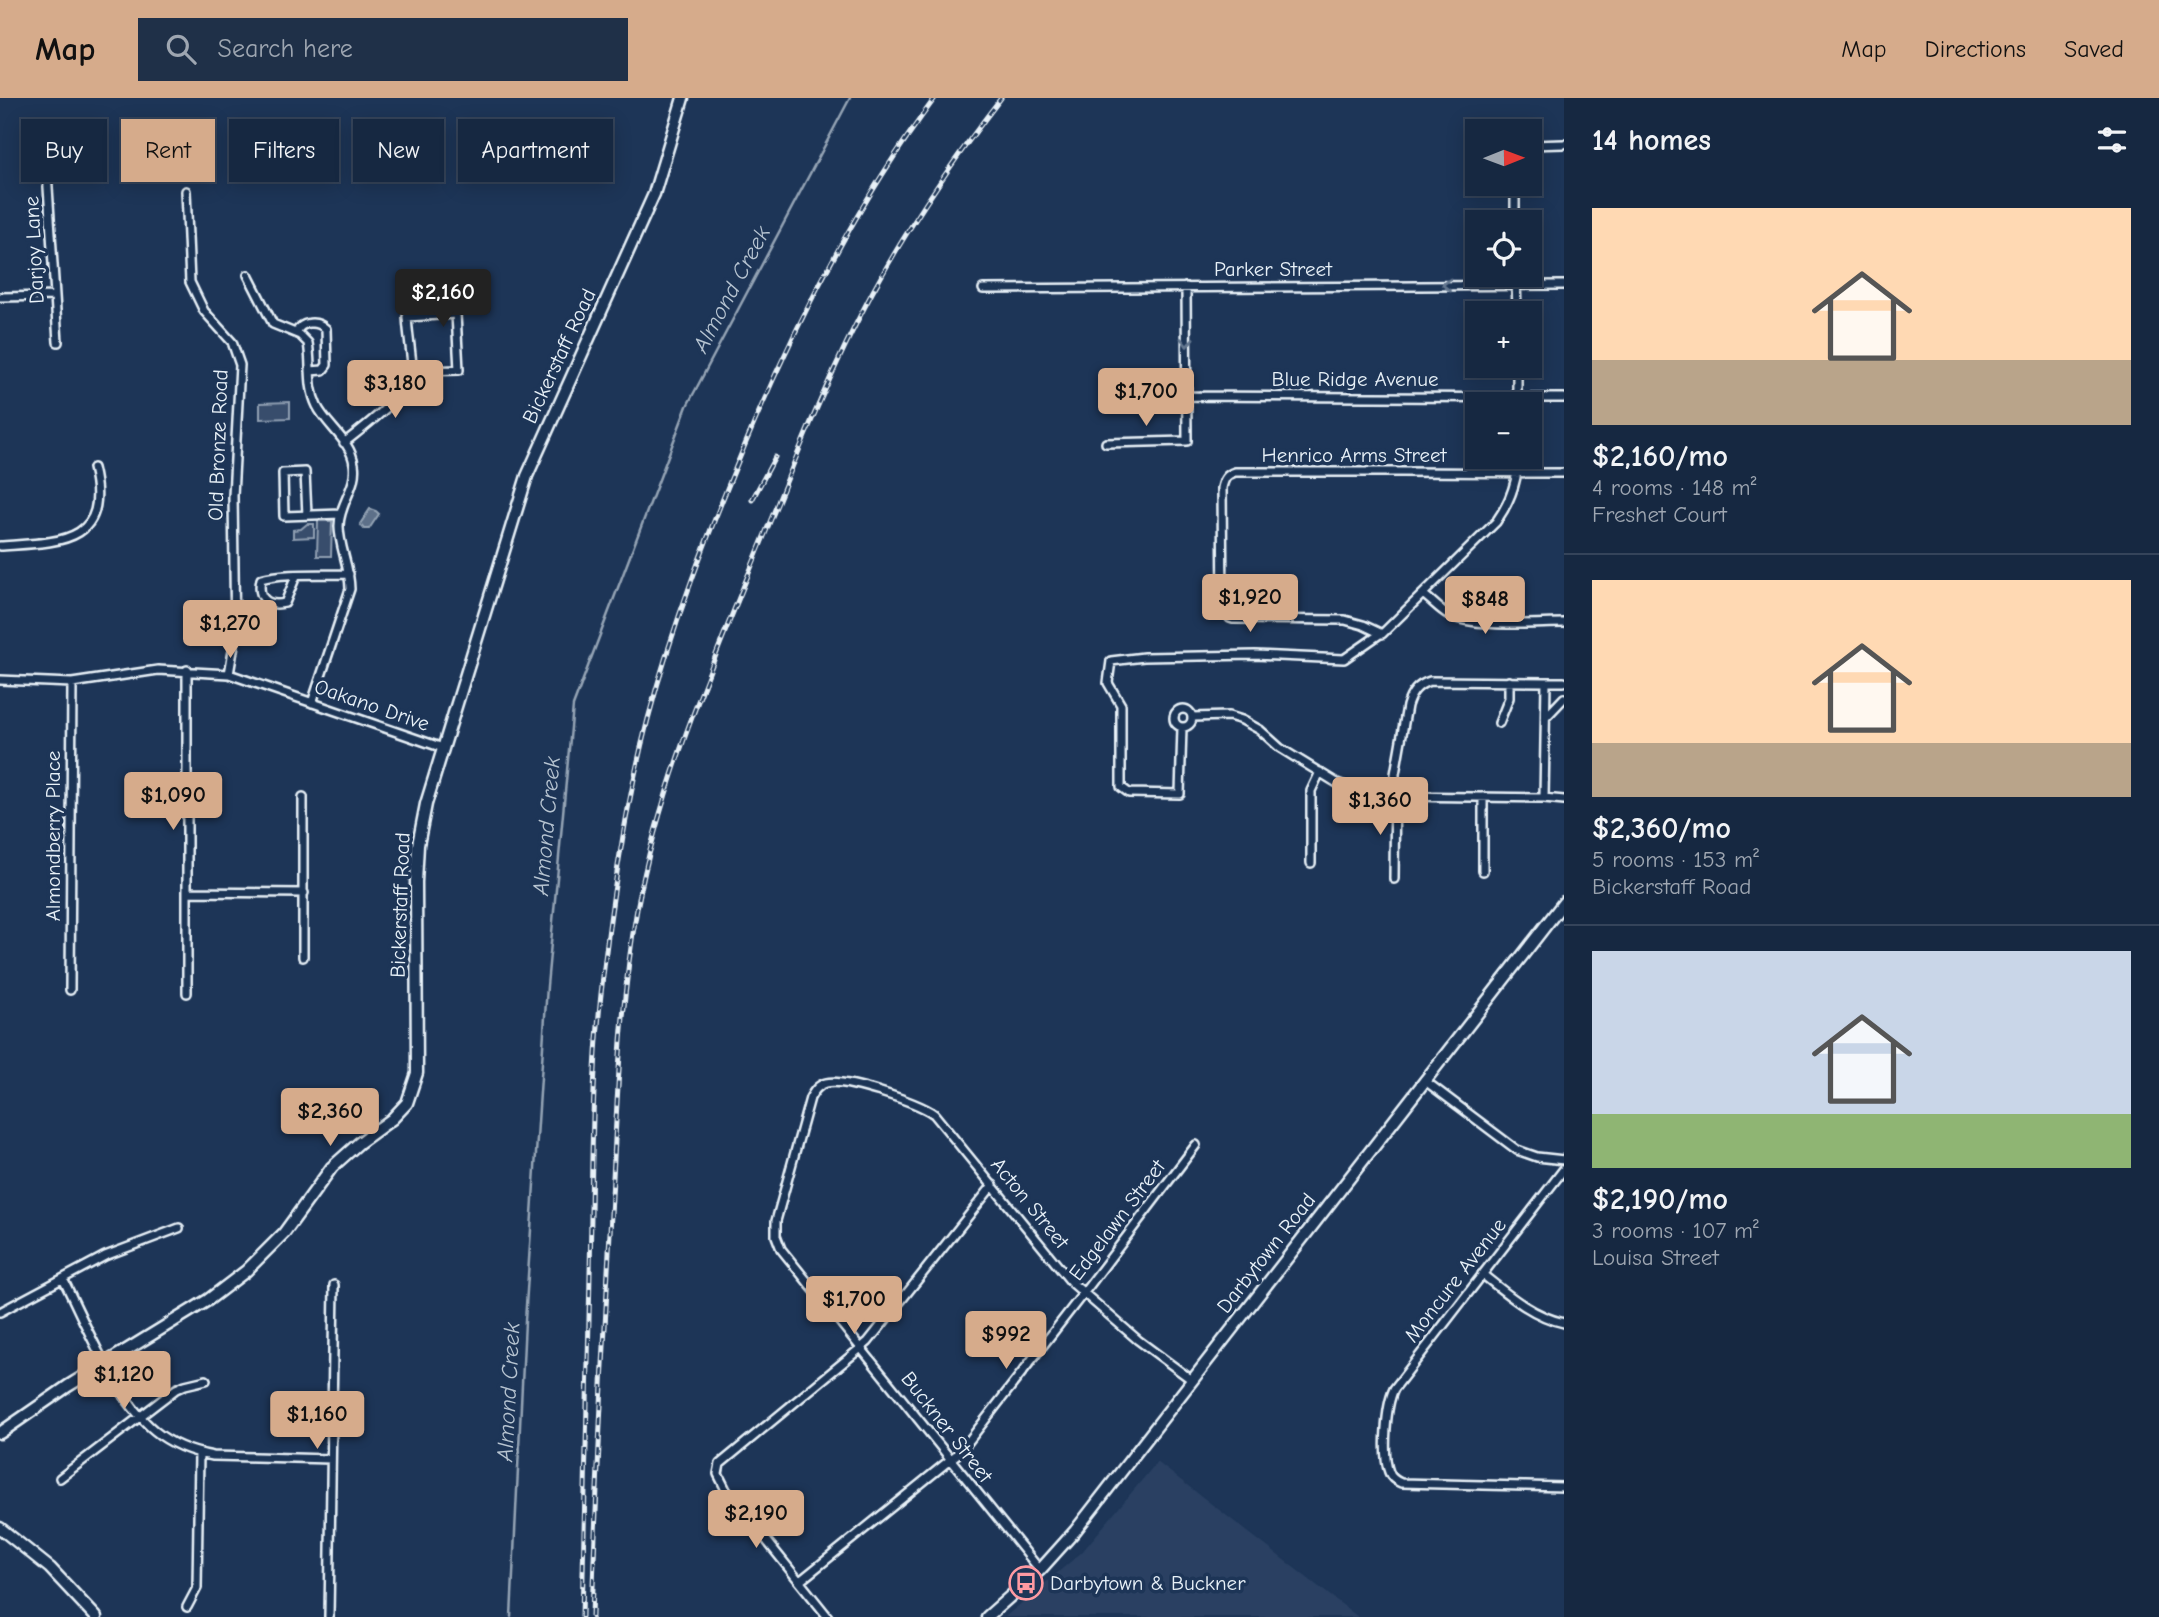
<!DOCTYPE html>
<meta charset="utf-8">
<style>
body{margin:0;font-family:"Comic Neue",sans-serif;background:#1f3048;color:#f1f3f6;height:100vh;display:flex;flex-direction:column;font-size:26px;white-space:nowrap}
*{box-sizing:border-box;margin:0}
p{font-size:23px;color:#9ea6b1}
.icon{flex:none;width:38px;height:38px;fill:none;stroke:currentColor;stroke-width:2;stroke-linecap:round;stroke-linejoin:round}
.map{position:relative;flex:1;overflow:hidden}
.sheet{display:flex;flex-direction:column;background:#162841;width:595px}
.sheet>*{flex:none}
.banner{position:absolute;left:21px;top:21px;width:665px;height:63px;display:flex;gap:14px}
.needle{width:46px;rotate:89deg}
.tools{position:absolute;left:1465px;top:21px;display:grid;gap:14px}
.tools a{display:grid;place-items:center;width:77px;height:77px;border-radius:0px;background:#162841;box-shadow:0 4px 18px #0003,0 0 0 2px #35445a;font-size:35px}
.price{position:absolute;translate:-50% -60px;padding:0 16px;border-radius:7px;background:#d6ab8b;color:#111;font-size:23px;line-height:46px;filter:drop-shadow(0 2px 4px #0008)}
.price::after{content:'';position:absolute;left:50%;top:42px;width:21px;height:16px;margin-left:-10px;background:inherit;clip-path:polygon(0 0,100% 0,50% 100%)}
.price.active{background:#222;color:#fff}
ul{padding:0;list-style:none}
li{display:grid;align-content:center;gap:14px;height:371px;padding:0 28px}
li+li{border-top:2px solid #35445a}
li span{display:grid;place-items:center;height:217px;border-radius:0px;color:#555}
li>.icon{margin-inline-start:auto}
span .icon{width:126px;height:126px;fill:#fffc;stroke-width:1}
li b{font-size:30px}
h2{display:flex;justify-content:space-between;align-items:center;height:84px;padding:0 28px;font-size:30px}
.pill{padding:0 24px;border-radius:0px;background:#162841;box-shadow:0 4px 18px #0003,0 0 0 2px #35445a;font-size:24px;line-height:63px}
.pill.active{background:#d6ab8b;color:#111}
header{display:flex;align-items:center;gap:42px;box-sizing:border-box;height:98px;padding:0 35px;background:#d6ab8b;color:#111}
header strong{font-size:33px}
nav{display:flex;gap:38px;margin-inline-start:auto;font-size:24px}
.search{width:490px;height:63px;background:#1f3048;display:flex;align-items:center;gap:18px;box-sizing:border-box;padding:0 24px;border-radius:0px;color:#9ea6b1;font-size:26px}
main{display:flex;flex:1;min-height:0}
.map>svg:first-child{display:block}
.built{fill:#2a4162}
.green{fill:#374d6c;stroke:#909fb2;stroke-width:2}
.water{fill:#5d7089;stroke:#95a4b5;stroke-width:2}
.lines{fill:none;stroke-linecap:round;stroke-linejoin:round}
.stream{stroke:#95a4b5;stroke-width:2.5}
.street-casing{stroke:#e8f1f8;stroke-width:12}
.secondary-casing{stroke:#e8f1f8;stroke-width:15}
.street{stroke:#1d3557;stroke-width:7}
.secondary{stroke:#1d3557;stroke-width:10}
.rail-casing{stroke:#e8f1f8;stroke-width:5}
.rail{stroke:#1d3557;stroke-width:2.5;stroke-dasharray:8;stroke-linecap:butt}
.oneway{stroke:#64778f}
.labels{text-anchor:middle;stroke-width:7;stroke-linejoin:round;paint-order:stroke}
.street-label{font-size:21px;fill:#e8f1f8;stroke:#1d3557}
.poi-label{font-size:21px;fill:#e8f1f8;stroke:#1d3557;text-anchor:start}
.water-label{font-size:23px;font-style:italic;fill:#b7c4d1;stroke:#1d3557}
</style>
<header>
<strong>Map</strong>
<div class="search"><svg class="icon" aria-label="search" viewBox="0 0 24 24"><circle cx="10" cy="10" r="6"/><path d="M15 15l6 6"/></svg>Search here</div>
<nav><a>Map</a><a>Directions</a><a>Saved</a></nav>
</header>
<main>
<div class="map">
<svg width="1564" height="1519" viewBox="0 0 1564 1519">
<rect width="100%" height="100%" fill="#1d3557"/>
<filter id="ink" filterUnits="userSpaceOnUse"><feTurbulence type="fractalNoise" baseFrequency=".0143" numOctaves="2"/><feDisplacementMap in="SourceGraphic" scale="14" xChannelSelector="R" yChannelSelector="G"/><feConvolveMatrix kernelMatrix="1 2 1 2 8 2 1 2 1" color-interpolation-filters="sRGB"/></filter>
<g filter="url(#ink)">
<path class="built" d="M1157 1364 1358 1519H1005L1082 1454Z"/>
<path class="green" d="M290 304V320L260 321V305Z
M318 423H332L331 458H317Z
M307 426H314V439L293 440V432L301 431Z"/>
<path class="water" d="M370 411 376 413 379 416 369 431H364L360 426Z"/>
<g class="lines">
<path class="stream" d="M511 1519 525 1223 547 888 573 608 687 308 850 0"/>
<defs>
<path id="street" d="M1530 47 1564 46
M46 58 58 244
M1515 86V124
M186 93 190 184 204 213 232 244 240 267 233 398 235 541 229 576
M248 177 273 226 300 237 308 245C312 266 307 287 317 308 327 328 351 343 354 366 358 388 339 406 339 428 339 449 350 469 350 491L312 605
M1516 177 1517 215
M983 191 1564 187
M0 199 54 198
M296 235C301 223 317 222 326 231L327 267 323 272 310 273
M1187 298 1564 300
M1517 306V268
M344 345C362 330 414 294 412 268 411 252 408 236 407 219L456 216 459 272 421 273 413 271
M1106 345 1187 343 1186 189
M1518 359C1518 384 1510 404 1496 424L1382 536 1363 527 1345 522 1233 521 1230 520 1223 511 1222 390C1224 381 1226 377 1235 374 1345 374 1454 374 1564 375
M307 417 305 374 283 375 284 418 341 416
M0 448C57 444 112 447 93 370
M296 478 285 505C267 509 257 500 261 481 282 474 326 477 349 476
M1424 497C1432 503 1440 512 1449 517 1474 530 1535 525 1564 525
M187 572V895
M0 582 72 585 158 572 229 576 443 650
M1546 584H1564
M1174 620a9 9 0 1 1 18 0a9 9 0 1 1-18 0Z
M1192 619 1229 618 1242 622 1260 632 1280 650 1337 685 1367 696 1394 698 1544 700 1564 702
M1546 619 1564 600
M1499 625 1509 600V583
M1182 629 1180 696 1129 695 1121 689V607L1108 585 1111 563 1144 559 1255 557 1344 561 1380 536
M303 699V859
M1483 699V773
M1311 765V693L1320 674
M1394 781 1395 676 1407 608C1411 595 1417 587 1430 583L1546 584 1544 700
M187 794 304 795
M70 892 72 585
M1424 982 1517 1052 1537 1059 1564 1062
M1564 1071 1394 1291C1386 1307 1382 1357 1389 1374 1391 1380 1396 1383 1401 1385L1564 1389
M1482 1176C1507 1196 1532 1218 1564 1225
M63 1181C87 1228 114 1299 155 1333 172 1347 192 1354 213 1358L331 1361
M0 1214 105 1158 179 1130
M60 1380 176 1291 185 1287 206 1282
M1040 1472 781 1151 776 1138V1123L810 1000C814 993 818 987 826 985 845 980 917 1004 934 1016L1071 1184 1138 1242 1192 1282
M800 1483 961 1353 1089 1188 1196 1047
M187 1509 197 1490 199 1355
M329 1519 334 1187
M828 1519 726 1392 718 1376 720 1366 868 1244 993 1087"/>
<path id="secondary" d="M0 1335 68 1288 208 1202 246 1173 284 1135 332 1069 359 1045 392 1021 407 1005 417 975 416 784 418 747 426 706 527 378 654 96 683 0
M0 1430 50 1470 96 1519
M987 1519 1040 1472 1075 1433 1564 804"/>
</defs>
<use href="#street" class="street-casing"/>
<use href="#secondary" class="secondary-casing"/>
<use href="#street" class="street"/>
<use href="#secondary" class="secondary"/>
<defs>
<path id="rail" d="M752 402 775 359
M582 1519C584 1405 588 1290 590 1175 592 1082 591 989 601 896 611 804 625 710 648 621 673 525 709 433 747 342 797 222 857 105 935 0
M592 1519C596 1385 604 1250 611 1116 617 1015 619 912 637 811 659 694 704 585 749 475 788 381 824 284 872 195 909 127 954 61 1001 0"/>
</defs>
<use href="#rail" class="rail-casing"/>
<use href="#rail" class="rail"/>
</g>
<defs><path id="oneway-chevron" d="M-2-3.5L2.5 0L-2 3.5" fill="none" stroke-width="1.6" stroke-linecap="round" stroke-linejoin="round" transform="scale(1.75)"/></defs>
<g class="oneway">
<use href="#oneway-chevron" transform="translate(1447 187) rotate(180)"/>
<use href="#oneway-chevron" transform="translate(1187 244) rotate(90)"/>
</g>
</g>
<defs>
<symbol id="bus-ring" viewBox="-11 -11 22 22"><circle r="9.5" fill="#1d3557" stroke="#ff9aa2" stroke-width="1.5"/><path d="M-5-6H5V4H4V6H2V4H-2V6H-4V4H-5ZM-3.5-4V0h7V-4ZM-3.5 1.2v1.5H-2V1.2ZM2 1.2v1.5H3.5V1.2Z" fill="#ff9aa2"/></symbol>
</defs>
<g fill-rule="evenodd">
<use href="#bus-ring" x="1007" y="1466" width="38" height="38"/>
</g>
<g class="labels">
<g class="street-label">
<text transform="translate(34 152) rotate(-93)" y="7">Darjoy Lane</text>
<text x="1273" y="178">Parker Street</text>
<text transform="translate(559 258) rotate(-65)" y="7">Bickerstaff Road</text>
<text x="1355" y="288">Blue Ridge Avenue</text>
<text transform="translate(218 347) rotate(-88)" y="7">Old Bronze Road</text>
<text x="1354" y="364">Henrico Arms Street</text>
<text transform="translate(372 607) rotate(19)" y="7">Oakano Drive</text>
<text transform="translate(53 738) rotate(-90)" y="7">Almondberry Place</text>
<text transform="translate(400 807) rotate(-88)" y="7">Bickerstaff Road</text>
<text transform="translate(1030 1105) rotate(51)" y="7">Acton Street</text>
<text transform="translate(1117 1122) rotate(-53)" y="7">Edgelawn Street</text>
<text transform="translate(1266 1155) rotate(-52)" y="7">Darbytown Road</text>
<text transform="translate(1455 1182) rotate(-52)" y="7">Moncure Avenue</text>
<text transform="translate(947 1329) rotate(52)" y="7">Buckner Street</text>
</g>
<g class="poi-label">
<text x="1050" y="1492">Darbytown &amp; Buckner</text>
</g>
<g class="water-label">
<text transform="translate(731 191) rotate(-62)" y="8">Almond Creek</text>
<text transform="translate(546 728) rotate(-85)" y="8">Almond Creek</text>
<text transform="translate(508 1294) rotate(-87)" y="8">Almond Creek</text>
</g>
</g>
</svg>
<div class="tools">
<a><svg class="needle" viewBox="-14 -14 28 28"><path d="M0-13l5 13h-10z" fill="#e53935"/><path d="M0 13l5-13h-10z" fill="#9ea6b1"/></svg></a>
<a><svg class="icon" aria-label="locate" viewBox="0 0 24 24"><circle cx="12" cy="12" r="6"/><path d="M12 2v4M12 18v4M2 12h4M18 12h4"/></svg></a>
<a>+</a>
<a>−</a>
</div>
<b class="price active" style="left:443px;top:231px">$2,160</b>
<b class="price" style="left:395px;top:322px">$3,180</b>
<b class="price" style="left:1146px;top:330px">$1,700</b>
<b class="price" style="left:1250px;top:536px">$1,920</b>
<b class="price" style="left:1485px;top:538px">$848</b>
<b class="price" style="left:230px;top:562px">$1,270</b>
<b class="price" style="left:173px;top:734px">$1,090</b>
<b class="price" style="left:1380px;top:739px">$1,360</b>
<b class="price" style="left:330px;top:1050px">$2,360</b>
<b class="price" style="left:854px;top:1238px">$1,700</b>
<b class="price" style="left:1006px;top:1273px">$992</b>
<b class="price" style="left:124px;top:1313px">$1,120</b>
<b class="price" style="left:317px;top:1353px">$1,160</b>
<b class="price" style="left:756px;top:1452px">$2,190</b>
<div class="banner">
<a class="pill">Buy</a>
<a class="pill active">Rent</a>
<a class="pill">Filters</a>
<a class="pill">New</a>
<a class="pill">Apartment</a>
</div>
</div>
<section class="sheet">
<h2>14 homes<svg class="icon" aria-label="filters" viewBox="0 0 24 24"><path d="M4 7h16M4 17h16"/><circle cx="9" cy="7" r="2"/><circle cx="15" cy="17" r="2"/></svg></h2>
<ul>
<li><span style="background:linear-gradient(#ffd9b3 70%,#b9a48a 0)"><svg class="icon" aria-label="home" viewBox="0 0 24 24"><path d="M3 11l9-7 9 7M6 9v11h12V9"/></svg></span><div><b>$2,160/mo</b><p>4 rooms · 148 m²</p><p>Freshet Court</p></div></li>
<li><span style="background:linear-gradient(#ffd9b3 75%,#b9a48a 0)"><svg class="icon" aria-label="home" viewBox="0 0 24 24"><path d="M3 11l9-7 9 7M6 9v11h12V9"/></svg></span><div><b>$2,360/mo</b><p>5 rooms · 153 m²</p><p>Bickerstaff Road</p></div></li>
<li><span style="background:linear-gradient(#c9d6e8 75%,#8fb573 0)"><svg class="icon" aria-label="home" viewBox="0 0 24 24"><path d="M3 11l9-7 9 7M6 9v11h12V9"/></svg></span><div><b>$2,190/mo</b><p>3 rooms · 107 m²</p><p>Louisa Street</p></div></li>
</ul>
</section>
</main>
